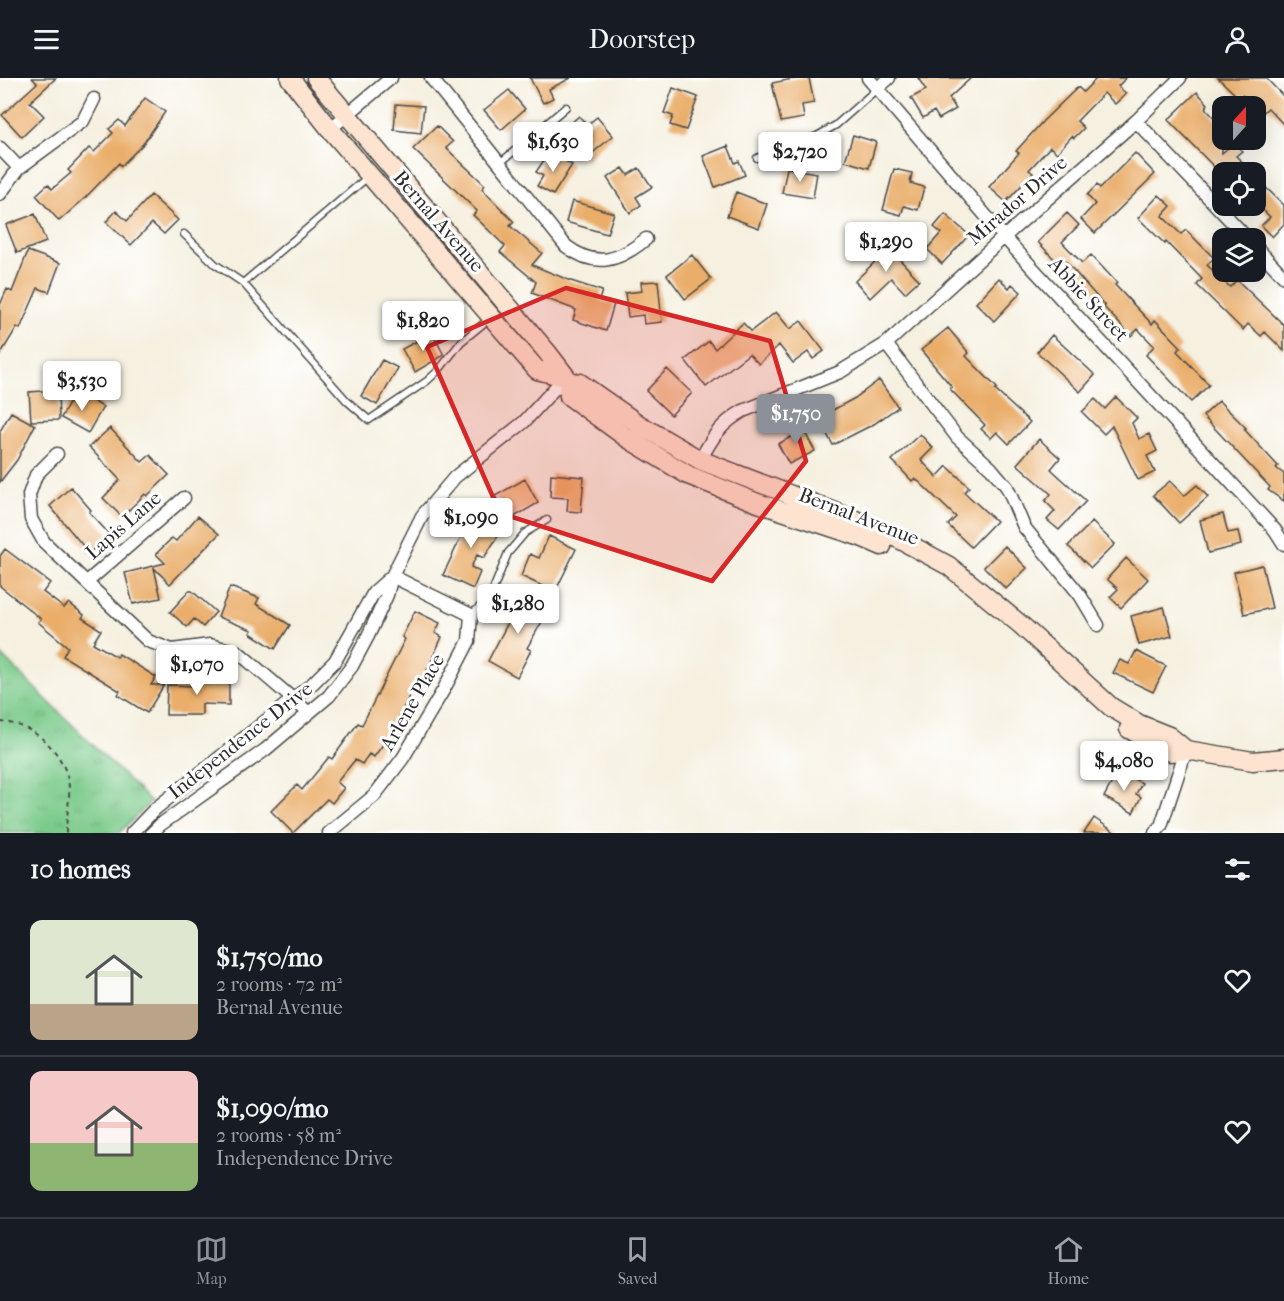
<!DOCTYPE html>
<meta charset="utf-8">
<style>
body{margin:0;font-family:"IM FELL French Canon",serif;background:#20242c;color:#f1f3f6;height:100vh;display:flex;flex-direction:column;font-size:22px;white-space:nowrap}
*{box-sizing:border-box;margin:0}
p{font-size:20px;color:#9ea1a6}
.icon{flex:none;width:33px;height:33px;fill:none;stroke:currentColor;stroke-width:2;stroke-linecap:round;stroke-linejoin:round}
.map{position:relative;height:755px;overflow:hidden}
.drawer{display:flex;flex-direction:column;background:#171b24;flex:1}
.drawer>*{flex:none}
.needle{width:39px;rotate:21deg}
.fabs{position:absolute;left:1212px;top:18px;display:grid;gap:12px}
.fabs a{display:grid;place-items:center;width:54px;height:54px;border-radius:12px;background:#171b24;box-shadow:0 6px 24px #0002;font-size:30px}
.price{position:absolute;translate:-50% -51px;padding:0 14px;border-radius:6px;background:#fff;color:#222;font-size:20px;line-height:39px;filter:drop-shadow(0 2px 3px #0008)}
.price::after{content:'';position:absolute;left:50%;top:36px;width:18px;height:14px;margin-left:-9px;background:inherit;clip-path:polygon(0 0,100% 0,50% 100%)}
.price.selected{background:#8c9099;color:#fff}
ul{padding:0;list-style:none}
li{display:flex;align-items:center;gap:18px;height:150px;padding:0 30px}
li+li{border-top:2px solid #363941}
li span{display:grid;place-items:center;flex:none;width:168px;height:120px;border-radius:12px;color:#555}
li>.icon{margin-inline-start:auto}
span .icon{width:72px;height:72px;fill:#fffc;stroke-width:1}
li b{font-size:26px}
h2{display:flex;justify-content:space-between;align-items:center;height:72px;padding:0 30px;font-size:26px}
header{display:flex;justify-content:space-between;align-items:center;height:78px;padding:0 30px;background:#171b24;font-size:27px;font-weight:600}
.tabs{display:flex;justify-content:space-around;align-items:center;height:84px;border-top:2px solid #363941;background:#171b24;font-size:16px;color:#9ea1a6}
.tabs a{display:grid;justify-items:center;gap:3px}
.tabs .selected{color:#8c9099}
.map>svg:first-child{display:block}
.grass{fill:url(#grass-tufts);stroke:#547b5b;stroke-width:1.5}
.building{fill:#eaae6b}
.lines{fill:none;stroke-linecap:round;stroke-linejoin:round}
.service-casing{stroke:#494946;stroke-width:9}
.minor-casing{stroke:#494946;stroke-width:15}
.secondary-casing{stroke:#494946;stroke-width:21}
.path{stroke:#494946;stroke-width:2;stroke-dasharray:4.5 4.5;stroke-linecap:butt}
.service{stroke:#fff;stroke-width:6}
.minor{stroke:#fff;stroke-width:12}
.secondary{stroke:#fde4d1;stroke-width:18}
.marked{fill:#d62828;fill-opacity:0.2;stroke:#d62828;stroke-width:4.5;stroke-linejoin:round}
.labels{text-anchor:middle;stroke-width:6;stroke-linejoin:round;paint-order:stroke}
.street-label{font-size:20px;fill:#2b2b2b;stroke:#fff}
</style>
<header><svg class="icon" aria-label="menu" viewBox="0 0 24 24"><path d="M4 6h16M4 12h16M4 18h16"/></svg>Doorstep<svg class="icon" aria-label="person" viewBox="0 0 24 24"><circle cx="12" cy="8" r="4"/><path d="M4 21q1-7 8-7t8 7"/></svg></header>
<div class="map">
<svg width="1284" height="755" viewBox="0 0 1284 755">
<defs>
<pattern id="grass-tufts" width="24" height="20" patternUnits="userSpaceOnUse" patternTransform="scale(1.5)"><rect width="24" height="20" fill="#7ccb8b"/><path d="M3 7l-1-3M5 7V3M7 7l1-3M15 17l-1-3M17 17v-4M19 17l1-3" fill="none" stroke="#6bae78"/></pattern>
</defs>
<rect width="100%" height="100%" fill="#fff"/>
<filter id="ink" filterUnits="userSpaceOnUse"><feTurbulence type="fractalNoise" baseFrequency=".0167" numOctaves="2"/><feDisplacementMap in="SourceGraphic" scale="12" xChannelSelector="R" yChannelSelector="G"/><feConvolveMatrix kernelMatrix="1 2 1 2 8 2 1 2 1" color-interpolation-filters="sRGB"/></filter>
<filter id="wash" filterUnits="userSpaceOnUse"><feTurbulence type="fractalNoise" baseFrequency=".008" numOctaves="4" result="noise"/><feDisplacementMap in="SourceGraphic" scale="24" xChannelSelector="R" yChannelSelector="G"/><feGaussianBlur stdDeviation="1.35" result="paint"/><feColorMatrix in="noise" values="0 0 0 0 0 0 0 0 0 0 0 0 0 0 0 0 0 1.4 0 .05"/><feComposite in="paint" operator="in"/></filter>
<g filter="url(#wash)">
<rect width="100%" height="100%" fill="#f5f0e0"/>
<path class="grass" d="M0 576 151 724 119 755H0Z"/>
<g id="blocks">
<path class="building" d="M32 0H56L30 24 44 38 22 59 2 37 37 5Z
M530 0H571L549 11 553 20 543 25Z
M798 0H809L814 25 802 27 804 40 781 44 772 5Z
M918 0H971L949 20 956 31 939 41 934 33 923 40 911 20 926 12Z
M1097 0H1126L1118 8 1126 16 1115 26 1104 15 1077 43 1084 50 1074 60 1072 58 1057 75 1050 69 1029 92 1033 95 1006 124 989 109 1019 75 1016 73 1043 43 1078 9 1083 14Z
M1218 0H1266L1284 19V47L1268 30 1261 36 1256 28 1242 17 1239 20Z
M673 10 698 19 686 52 670 47 673 38 664 35Z
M509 12 525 31 501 52 484 32Z
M1197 14 1208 26 1205 30 1222 48V75L1234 65 1242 73 1236 78 1253 94H1222V97L1168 42Z
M145 20 165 34 143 66 121 88 119 85 85 120 59 143 36 117 48 106 52 111 71 95 68 92 89 70 94 74 113 55 109 51 119 42 125 48Z
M396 26 424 28 421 55 394 52Z
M579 38 587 47 597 39 613 58 584 82 592 57 581 73 563 52Z
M437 48 453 64 446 70 485 107 482 111 514 144 510 148 542 175 532 187 571 203 602 213 599 222 614 226 606 253 573 242 576 232 532 215 536 204 500 174 505 168 473 137 477 133 413 71Z
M853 57 876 64 869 90 845 83Z
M728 68 735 85 739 83 745 97 715 109 703 78Z
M550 73 572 87 553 117 537 108 543 98 536 94Z
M1135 75 1155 96 1095 155 1081 141 1095 126 1087 117 1097 107 1100 110Z
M623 90 628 97 639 90 652 109 636 119 641 127 630 135 607 100Z
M787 90 817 95 813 120 782 115Z
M894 91 912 95 910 105 924 109 918 132 904 128 901 137 883 132Z
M1256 100 1284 127V146L1272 159 1261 148 1270 139 1256 125Z
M736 114 767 126 759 150 727 138Z
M151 117 178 142 164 156 152 145 131 167 106 144 116 133 127 143Z
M1159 117 1171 128 1162 138 1181 156 1186 152 1214 180 1207 187 1230 209 1237 202 1284 247V273L1265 254 1261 258 1248 246 1243 252 1197 207 1202 201 1166 164 1165 166 1138 140Z
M572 123 614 135 607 156 566 144Z
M1067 135 1079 147 1062 164 1082 185 1091 177 1117 205 1115 207 1152 246 1155 242 1181 269 1177 273 1209 307 1191 324 1146 277 1154 268 1138 251 1131 258 1104 229 1105 228 1063 180 1058 185 1038 164Z
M35 136 46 164 17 175 6 147Z
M945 136 969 157 942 186 927 171 941 155 934 149Z
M884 165 919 202 905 215 891 200 870 220 855 203 880 179 875 174Z
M28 173 60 185 49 214 38 210 20 251 17 249 0 277V227L7 211 12 214Z
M692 177 711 201 685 221 667 197Z
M999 200 1009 210 1012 206 1021 214 994 243 976 225Z
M658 203 662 244 644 246 643 237 628 239 625 215 642 213 641 204Z
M776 234 790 251 801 243 824 273 813 281 808 274 793 285 779 267 759 286 749 276 706 309 685 282 709 263 715 271 743 245 751 253Z
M948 250 969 275 966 278 997 310 995 312 1030 344 1009 366 997 354 991 360 981 351 985 347 950 311 952 309 921 272Z
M432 255 444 277 415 294 402 271Z
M1052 257 1095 297 1080 314 1037 274Z
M382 282 398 290 377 327 361 318Z
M667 291 692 315 671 337 646 313Z
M879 302 898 329 874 346 833 367 818 340 855 320Z
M58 312 59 342 31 343 29 314Z
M76 313 103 329 88 355 61 340Z
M1116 319 1137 340 1132 345 1139 361 1149 356 1157 373 1147 378 1155 394 1138 402 1112 348 1104 356 1082 334 1095 321 1105 331Z
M1219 323 1246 350 1244 351 1278 388 1276 390 1284 396V423L1268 412 1270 409 1203 338Z
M11 334 35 347 17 382 0 404V353Z
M799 344 815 373 789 386 778 366 793 358 788 349Z
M110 350 142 384 150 377 169 397 147 418 145 416 122 439 103 420 120 402 89 369Z
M920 356 933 370 921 382 937 399 947 388 969 409 964 414 996 443 971 469 948 447 956 439 915 400 912 403 892 382Z
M1039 361 1060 380 1051 391 1086 423 1059 452 1047 442 1055 433 1045 423 1051 416 1017 386Z
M551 396 584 399 581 434 567 433 568 420 550 419Z
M525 401 538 425 509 442 495 418Z
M1170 403 1184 418 1197 407 1208 419 1179 445 1153 417Z
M71 409 91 432 89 434 110 457 89 475 50 428Z
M479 434 500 447 489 453 498 458 484 480 477 477 471 489 480 494 473 511 443 497 461 459 458 457 470 438 475 440Z
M1223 436 1228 455 1238 453 1241 467 1208 475 1200 442Z
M198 438 219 456 170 506 154 490 161 520 133 526 125 495 165 485 156 476 172 460 176 463Z
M1092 444 1115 466 1091 490 1068 468Z
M549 458 576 471 555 514 521 498 530 476 539 480Z
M1005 468 1027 490 1006 511 984 489Z
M5 471 50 505 43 514 64 530 69 525 84 537 82 540 101 552 93 565 117 579 119 576 156 599 151 607H164L147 635 118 617 120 613 63 578 68 569 38 544 41 541 0 508V478Z
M1126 480 1148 501 1121 530 1110 519 1118 511 1107 501Z
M1262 487 1272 530 1244 536 1234 494Z
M230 509 259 520 256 526 290 547 275 571 250 555 252 552 218 539Z
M189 513H192L216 534 203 549 194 541 187 549 170 534Z
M514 514 548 533 527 570 531 572 517 599 488 583 513 535 505 530Z
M1164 529 1172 558 1139 567 1131 538Z
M415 533 440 545 435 555 442 559 419 610 414 607 394 651 374 679 369 676 362 686 355 682 337 704 344 710 332 725 327 721 293 755 271 733 297 707 302 712 329 679 332 681 358 645 362 647 405 561 402 559Z
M1136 573 1166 588 1153 614 1113 595 1120 582 1129 586Z
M194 598 229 599V627L202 626V637H166L167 607 194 608Z
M1118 693 1142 705 1136 716 1141 719 1133 735 1104 719Z
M1094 740 1116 755H1084Z"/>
</g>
</g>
<g filter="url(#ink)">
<use href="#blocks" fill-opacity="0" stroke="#494946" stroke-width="1.5"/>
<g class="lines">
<defs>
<path id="service" d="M757 80 817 58 836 47 878 10
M500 85 566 29
M369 98 243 205 347 323 369 342 427 303 439 292 461 264 489 241
M184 156 215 186 243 205
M471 537 490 519 508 475 525 455 547 442"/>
<path id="minor" d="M431 0 566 168C596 191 619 183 646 161
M868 0 1004 159 1275 452 1284 466
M878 10 889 0
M1136 43 1247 160
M330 51 391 0
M0 70 19 90
M0 116 19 90 83 43 94 21
M1256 169 1284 199
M886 266 957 359 991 390 1007 409 1024 449 1080 517 1098 547
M57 376 36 397 29 417 31 441 44 464 148 563 172 572 210 567 238 574 309 635
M700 382C713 359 719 347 743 333L840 294 886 266 1004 159 1136 43 1180 0
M87 504 184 420
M132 755 155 731 312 606 335 583 374 514 392 498
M152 755 160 747 265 672 329 618 352 588 368 558 387 517 392 498 422 438 455 399 524 344 565 299
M329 755 374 718 403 680 444 611 469 563 471 537 392 498
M1155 755 1161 748 1186 672"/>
<path id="secondary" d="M290 0 330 51 537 292 565 299
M316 0 547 274 570 304 580 305 640 347 700 382 851 440 901 462 949 488 1021 547 1111 629 1139 646 1169 658 1186 672
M570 304 568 311 569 318 627 360 688 397 758 425 861 459 882 468
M1129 651 1170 674 1186 672 1253 683 1284 680"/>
</defs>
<use href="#service" class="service-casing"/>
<use href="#minor" class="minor-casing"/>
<use href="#secondary" class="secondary-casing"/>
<path class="path" d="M0 644C33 645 66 674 69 709 70 724 66 740 66 755"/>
<use href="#service" class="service"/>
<use href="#minor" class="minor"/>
<use href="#secondary" class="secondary"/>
</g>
</g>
<path class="marked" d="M566 210 770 263 806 383 712 503 500 435 427 269Z"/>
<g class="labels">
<g class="street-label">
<text transform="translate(1017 122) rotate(-41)" y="7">Mirador Drive</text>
<text transform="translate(439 143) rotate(49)" y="7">Bernal Avenue</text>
<text transform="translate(1089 221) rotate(47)" y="7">Abbie Street</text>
<text transform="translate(859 438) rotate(21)" y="7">Bernal Avenue</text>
<text transform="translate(123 447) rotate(-41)" y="7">Lapis Lane</text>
<text transform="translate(412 624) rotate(-60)" y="7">Arlene Place</text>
<text transform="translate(240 662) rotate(-38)" y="7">Independence Drive</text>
</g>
</g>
</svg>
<div class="fabs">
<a><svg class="needle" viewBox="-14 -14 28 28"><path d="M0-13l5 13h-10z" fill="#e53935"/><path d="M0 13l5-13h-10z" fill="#9ea1a6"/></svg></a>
<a><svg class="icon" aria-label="locate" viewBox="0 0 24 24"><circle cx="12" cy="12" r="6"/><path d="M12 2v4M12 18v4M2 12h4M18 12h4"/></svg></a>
<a><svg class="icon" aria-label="layers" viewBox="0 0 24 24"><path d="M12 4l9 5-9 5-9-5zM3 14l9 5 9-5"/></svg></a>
</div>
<b class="price" style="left:553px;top:95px">$1,630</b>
<b class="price" style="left:800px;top:105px">$2,720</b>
<b class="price" style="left:886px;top:195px">$1,290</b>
<b class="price" style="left:423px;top:274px">$1,820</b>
<b class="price" style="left:82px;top:334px">$3,530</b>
<b class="price selected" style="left:796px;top:367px">$1,750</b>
<b class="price" style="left:471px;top:471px">$1,090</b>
<b class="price" style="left:518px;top:557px">$1,280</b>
<b class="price" style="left:197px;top:618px">$1,070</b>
<b class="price" style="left:1124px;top:714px">$4,080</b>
</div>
<section class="drawer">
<h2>10 homes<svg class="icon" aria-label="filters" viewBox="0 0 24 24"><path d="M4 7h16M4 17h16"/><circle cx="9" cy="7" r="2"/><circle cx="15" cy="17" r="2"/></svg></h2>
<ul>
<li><span style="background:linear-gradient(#dfe7d0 70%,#b9a48a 0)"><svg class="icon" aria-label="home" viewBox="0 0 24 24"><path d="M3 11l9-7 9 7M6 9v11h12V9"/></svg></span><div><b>$1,750/mo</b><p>2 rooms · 72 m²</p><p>Bernal Avenue</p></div><svg class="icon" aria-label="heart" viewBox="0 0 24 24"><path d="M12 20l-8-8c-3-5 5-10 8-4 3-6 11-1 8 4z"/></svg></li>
<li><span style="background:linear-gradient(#f6c9c9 60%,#8fb573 0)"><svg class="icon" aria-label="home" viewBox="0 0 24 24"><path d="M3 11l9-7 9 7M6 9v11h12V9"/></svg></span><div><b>$1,090/mo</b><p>2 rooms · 58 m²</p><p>Independence Drive</p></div><svg class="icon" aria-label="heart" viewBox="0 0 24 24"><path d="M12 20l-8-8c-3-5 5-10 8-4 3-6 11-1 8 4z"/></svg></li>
</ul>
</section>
<nav class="tabs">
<a class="selected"><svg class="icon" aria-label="map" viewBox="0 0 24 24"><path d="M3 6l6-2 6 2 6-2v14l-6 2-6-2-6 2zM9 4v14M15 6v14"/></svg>Map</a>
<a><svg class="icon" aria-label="saved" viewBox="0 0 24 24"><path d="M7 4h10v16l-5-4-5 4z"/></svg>Saved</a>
<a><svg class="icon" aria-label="home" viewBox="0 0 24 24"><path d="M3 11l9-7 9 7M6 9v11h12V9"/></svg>Home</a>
</nav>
